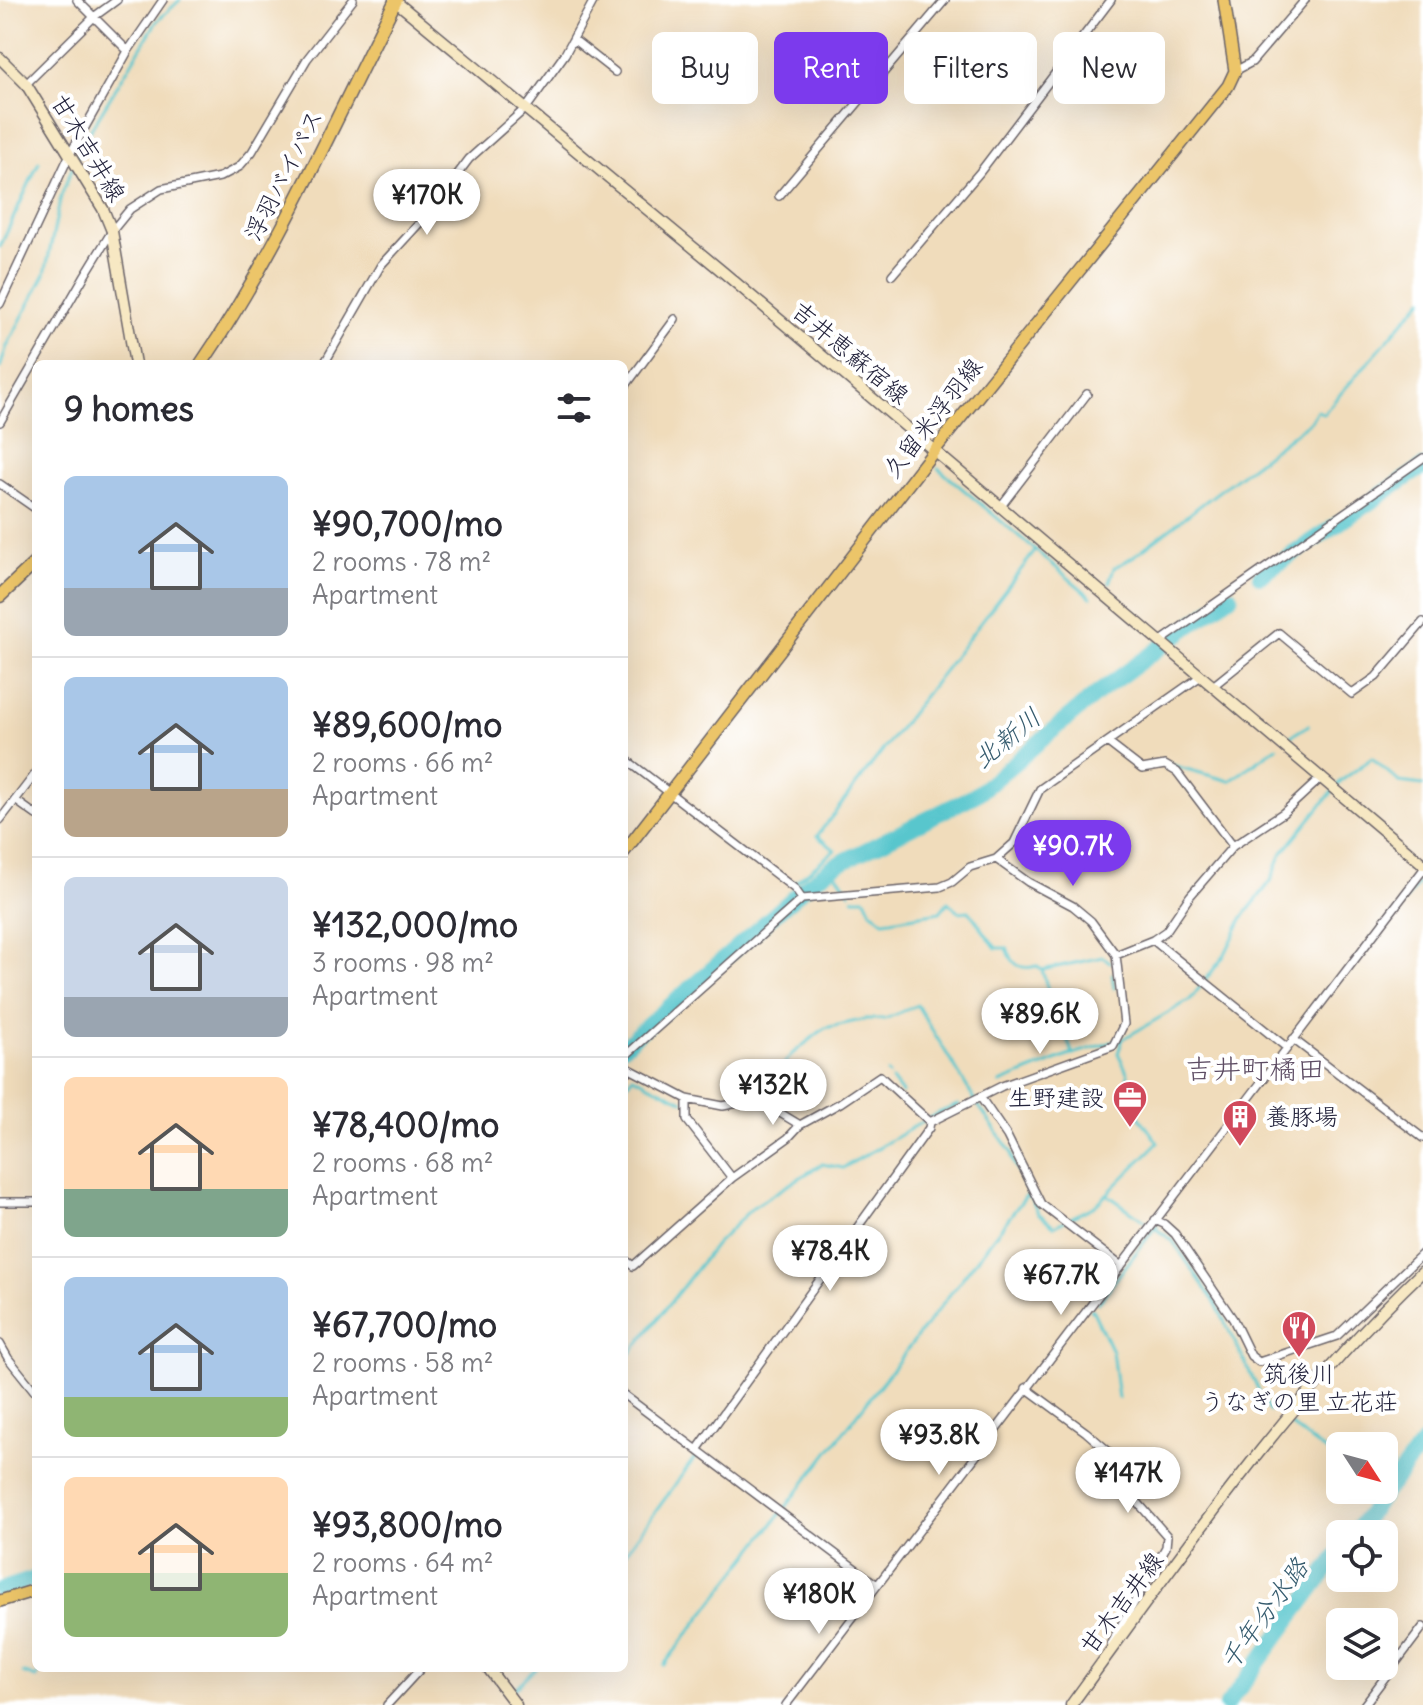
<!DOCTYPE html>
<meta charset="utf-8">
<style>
body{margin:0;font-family:Delius,"Klee One",sans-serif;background:#f7f7f7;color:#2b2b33;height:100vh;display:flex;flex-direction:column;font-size:30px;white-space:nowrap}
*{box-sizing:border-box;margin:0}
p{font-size:26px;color:#7c7c81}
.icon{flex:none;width:44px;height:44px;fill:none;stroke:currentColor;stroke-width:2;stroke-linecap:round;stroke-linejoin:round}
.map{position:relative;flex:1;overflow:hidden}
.side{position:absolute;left:32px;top:360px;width:596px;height:1312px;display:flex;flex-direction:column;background:#fff;border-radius:12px;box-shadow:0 8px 32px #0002}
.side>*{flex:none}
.top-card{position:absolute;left:652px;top:32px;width:650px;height:72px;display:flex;gap:16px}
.needle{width:52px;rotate:126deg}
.tools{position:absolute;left:1326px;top:1432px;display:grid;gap:16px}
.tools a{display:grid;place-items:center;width:72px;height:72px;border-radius:12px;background:#fff;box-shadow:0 8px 32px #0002;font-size:40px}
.price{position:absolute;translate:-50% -68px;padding:0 18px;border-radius:28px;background:#fff;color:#222;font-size:26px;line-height:52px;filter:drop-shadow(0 2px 4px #0008)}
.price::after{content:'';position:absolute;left:50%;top:48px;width:24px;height:18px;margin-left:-12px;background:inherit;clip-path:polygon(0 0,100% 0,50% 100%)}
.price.active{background:#7c3aed;color:#fff}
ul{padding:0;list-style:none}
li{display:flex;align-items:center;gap:24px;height:200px;padding:0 32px}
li+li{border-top:2px solid #e1e1e2}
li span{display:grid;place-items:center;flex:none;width:224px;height:160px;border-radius:12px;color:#555}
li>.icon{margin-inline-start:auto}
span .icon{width:96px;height:96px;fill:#fffc;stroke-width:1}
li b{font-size:34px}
h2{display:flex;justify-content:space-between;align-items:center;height:96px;padding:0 32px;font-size:34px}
.tag{padding:0 28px;border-radius:12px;background:#fff;box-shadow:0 8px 32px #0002;font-size:28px;line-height:72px}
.tag.active{background:#7c3aed;color:#fff}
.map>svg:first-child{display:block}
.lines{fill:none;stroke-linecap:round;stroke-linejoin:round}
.stream{stroke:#58c6cd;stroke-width:3}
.river{stroke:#58c6cd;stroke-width:16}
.minor-casing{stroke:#6a6368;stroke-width:10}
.secondary-casing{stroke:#6a6368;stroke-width:13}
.primary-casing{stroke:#6a6368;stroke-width:14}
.trunk-casing{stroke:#6a6368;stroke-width:15}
.minor{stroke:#fff;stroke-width:7}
.secondary{stroke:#f7e8c3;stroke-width:10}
.primary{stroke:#ecc569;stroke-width:11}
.trunk{stroke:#ecc569;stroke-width:12}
.labels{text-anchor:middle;stroke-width:8;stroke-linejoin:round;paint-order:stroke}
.street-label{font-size:24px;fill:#22223b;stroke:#fff}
.poi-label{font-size:24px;fill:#22223b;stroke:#fff;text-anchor:end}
.water-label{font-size:26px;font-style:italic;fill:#355b6e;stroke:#fff}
.quarter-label{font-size:28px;fill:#5e4d64;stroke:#fff}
</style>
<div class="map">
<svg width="1423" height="1705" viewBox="0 0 1423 1705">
<rect width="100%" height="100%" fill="#fff"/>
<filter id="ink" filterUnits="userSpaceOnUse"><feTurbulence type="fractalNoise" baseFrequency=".0125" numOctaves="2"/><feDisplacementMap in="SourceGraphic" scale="16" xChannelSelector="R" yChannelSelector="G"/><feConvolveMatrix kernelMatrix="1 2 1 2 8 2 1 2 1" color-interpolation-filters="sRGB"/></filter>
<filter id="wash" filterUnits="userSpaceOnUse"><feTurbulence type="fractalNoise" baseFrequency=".006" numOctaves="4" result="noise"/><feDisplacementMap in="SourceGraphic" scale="32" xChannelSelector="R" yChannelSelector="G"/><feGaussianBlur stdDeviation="1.8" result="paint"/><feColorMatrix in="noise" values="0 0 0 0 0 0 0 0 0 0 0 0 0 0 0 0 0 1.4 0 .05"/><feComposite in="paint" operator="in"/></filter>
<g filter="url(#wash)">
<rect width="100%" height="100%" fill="#f0dcbb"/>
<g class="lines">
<path class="stream" d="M76 159 88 134 157 21 180 0
M0 247 39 162
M0 368 7 346 45 274 61 196 73 166
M938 468 1091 597
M1109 583 1114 568 1134 556 1311 421 1317 410 1323 414 1423 299
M1286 739 1309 725
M1168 764 1230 781 1277 747
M832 867 850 893
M794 883 835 850 817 836 1036 550
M853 898H865L871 911 884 921 940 912 948 902 958 912 969 911 996 948H1007C1012 964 1020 971 1036 966L1042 970 1054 1010 1048 1013 1055 1027 1061 1024 1072 1052
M1365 952 1423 878
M1042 970 1103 957 1110 962
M1112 974 1114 988
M887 1073 889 1075
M892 1080 902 1093
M1000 1083 1073 1054 1123 1039 1190 1000 1224 956 1243 917 1271 881 1281 855 1341 781 1372 758 1399 782 1423 785
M624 1087 633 1076 683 1101
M761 1094 792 1054 825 1028 866 1019H885L917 1005 978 1105 1011 1152 1013 1162 1038 1213 1054 1226 1095 1206 1158 1143 1124 1095 1128 1074 1118 1053 1123 1039
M1108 1195 1146 1222
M1156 1229 1172 1240 1216 1304 1269 1411
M1098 1303 1157 1225
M1091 1311 1092 1309 1112 1351 1118 1398
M624 1362 715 1245 753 1207 822 1164 843 1168 936 1114 958 1105
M1290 1425 1340 1462
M1378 1490 1383 1494
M624 1555 696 1456
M664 1665 1025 1197 1029 1196
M59 1668 71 1674 79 1668
M23 1673 36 1678 43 1668
M514 1689 536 1668"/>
<path class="river" d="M1260 576 1423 467
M624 1046 809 884 832 867 977 794 1099 692 1231 596
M1353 1534 1423 1443
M0 1590 36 1578
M1227 1705 1340 1552"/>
</g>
</g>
<g filter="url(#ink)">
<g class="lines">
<defs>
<path id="minor" d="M77 0 128 51
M573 39 615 72
M1235 71 1252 62 1305 0
M26 84 95 16 117 0
M779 196 945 0
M892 275 980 172 1111 0
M0 304 70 154 128 51 163 0
M324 364 381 265 426 216 469 159 527 107 565 54 594 0
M624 388 675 319
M0 422 85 275 112 231 130 209 161 189 220 177 239 167 252 152 307 59 353 0
M0 484 36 509
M1001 506 1087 394
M1161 641 1423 458
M1213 686 1279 633 1352 694 1376 677 1423 622
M1107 742 1142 769 1165 765 1177 772 1233 846
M624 758 795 889 802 899
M15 800 36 815
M0 820 36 773
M1153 940 1286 1047
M1116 955 1153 940 1166 931 1190 896 1233 846 1283 813 1322 777
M1293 1039 1423 1138
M624 1057 802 899 940 887 952 882 970 867 996 859 1014 843 1040 789 1201 676
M624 1066 687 1099 723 1106 757 1099 800 1125 840 1103 880 1076 930 1122
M981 1098 1007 1136 1041 1204 1120 1265
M687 1099V1120L732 1178 788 1138 800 1125
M0 1202H36
M1155 1220 1164 1224 1175 1234 1233 1319 1251 1356 1259 1362 1337 1336 1423 1253
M624 1259 633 1266 732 1178
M0 1344 8 1358 36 1393
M1026 1388 1086 1432 1115 1457 1133 1497 1167 1536 1166 1547 1111 1643
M624 1395 877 1585
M697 1450 929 1128 930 1122 1002 1086 1113 1046 1124 1024 1116 955 1091 921 1073 906 1028 882 996 859
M387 1705 421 1668
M786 1705 1423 870
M1364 1705 1423 1627"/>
<path id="secondary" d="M394 0 723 272 1423 864
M0 58 26 84 103 209 112 231 135 364
M488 1668 516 1705
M1071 1705C1181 1555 1288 1399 1423 1271"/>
<path id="primary" d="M624 852 934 451 1228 86 1235 71 1224 0
M0 1601 36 1590"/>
<path id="trunk" d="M201 364C279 250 333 123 396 0
M0 596 36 562"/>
</defs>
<use href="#minor" class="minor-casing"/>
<use href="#secondary" class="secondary-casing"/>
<use href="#primary" class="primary-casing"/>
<use href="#trunk" class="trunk-casing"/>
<use href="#minor" class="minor"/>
<use href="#secondary" class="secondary"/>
<use href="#primary" class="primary"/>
<use href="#trunk" class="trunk"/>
</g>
</g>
<defs>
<symbol id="office-pin" viewBox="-11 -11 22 30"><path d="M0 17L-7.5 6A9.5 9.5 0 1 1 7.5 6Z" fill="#d1495b" stroke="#fff"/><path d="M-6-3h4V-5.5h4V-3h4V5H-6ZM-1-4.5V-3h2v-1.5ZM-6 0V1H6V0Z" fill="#fff"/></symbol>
<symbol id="building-pin" viewBox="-11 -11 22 30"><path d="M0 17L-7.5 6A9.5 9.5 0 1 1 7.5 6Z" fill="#d1495b" stroke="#fff"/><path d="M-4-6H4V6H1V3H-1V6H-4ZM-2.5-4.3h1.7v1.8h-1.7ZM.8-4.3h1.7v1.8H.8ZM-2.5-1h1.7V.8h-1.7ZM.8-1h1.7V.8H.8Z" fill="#fff"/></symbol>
<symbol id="restaurant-pin" viewBox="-11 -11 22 30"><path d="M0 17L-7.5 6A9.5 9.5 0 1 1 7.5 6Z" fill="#d1495b" stroke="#fff"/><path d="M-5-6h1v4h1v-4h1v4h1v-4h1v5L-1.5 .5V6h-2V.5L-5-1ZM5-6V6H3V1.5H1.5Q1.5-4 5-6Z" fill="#fff"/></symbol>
</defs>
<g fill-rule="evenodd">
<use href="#office-pin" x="1110" y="1078" width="40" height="54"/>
<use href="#building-pin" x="1220" y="1097" width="40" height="54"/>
<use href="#restaurant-pin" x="1279" y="1308" width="40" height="54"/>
</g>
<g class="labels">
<g class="street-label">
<text transform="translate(88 148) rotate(59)" y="8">甘木吉井線</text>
<text transform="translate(284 175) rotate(-63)" y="8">浮羽バイパス</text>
<text transform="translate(850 353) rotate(40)" y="8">吉井恵蘇宿線</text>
<text transform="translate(933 418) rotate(-52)" y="8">久留米浮羽線</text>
<text transform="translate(1122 1603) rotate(-53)" y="8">甘木吉井線</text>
</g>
<g class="poi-label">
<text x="1104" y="1106">生野建設</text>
<text x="1266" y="1125" text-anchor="start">養豚場</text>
<text x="1299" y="1382" text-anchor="middle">筑後川<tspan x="1299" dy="28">うなぎの里 立花荘</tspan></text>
</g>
<g class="water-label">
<text transform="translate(1007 738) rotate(-39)" y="9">北新川</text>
<text transform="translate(1264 1614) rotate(-54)" y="9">千年分水路</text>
</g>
<g class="quarter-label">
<text x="1255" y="1079">吉井町橘田</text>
</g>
</g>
</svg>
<div class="tools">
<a><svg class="needle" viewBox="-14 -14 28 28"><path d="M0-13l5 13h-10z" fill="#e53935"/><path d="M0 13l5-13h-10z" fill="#7c7c81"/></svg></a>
<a><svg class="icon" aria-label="locate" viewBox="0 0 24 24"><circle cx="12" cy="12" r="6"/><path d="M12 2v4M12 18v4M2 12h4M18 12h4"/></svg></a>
<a><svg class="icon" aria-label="layers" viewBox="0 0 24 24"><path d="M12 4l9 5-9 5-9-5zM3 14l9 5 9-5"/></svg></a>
</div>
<b class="price" style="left:427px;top:237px">¥170K</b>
<b class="price active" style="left:1073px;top:888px">¥90.7K</b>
<b class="price" style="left:1040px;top:1056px">¥89.6K</b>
<b class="price" style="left:773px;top:1127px">¥132K</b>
<b class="price" style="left:830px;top:1293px">¥78.4K</b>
<b class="price" style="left:1061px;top:1317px">¥67.7K</b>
<b class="price" style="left:939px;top:1477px">¥93.8K</b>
<b class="price" style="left:1128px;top:1515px">¥147K</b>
<b class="price" style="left:819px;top:1636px">¥180K</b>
<div class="top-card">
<a class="tag">Buy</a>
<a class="tag active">Rent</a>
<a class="tag">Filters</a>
<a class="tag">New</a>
</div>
<section class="side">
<h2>9 homes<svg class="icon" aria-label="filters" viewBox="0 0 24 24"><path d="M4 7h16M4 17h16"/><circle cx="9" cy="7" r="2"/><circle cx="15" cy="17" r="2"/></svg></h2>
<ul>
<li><span style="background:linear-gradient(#a9c7e8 70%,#9aa5b1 0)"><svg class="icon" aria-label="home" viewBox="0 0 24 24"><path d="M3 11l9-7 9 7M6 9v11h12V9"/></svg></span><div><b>¥90,700/mo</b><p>2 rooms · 78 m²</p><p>Apartment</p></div></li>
<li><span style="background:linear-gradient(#a9c7e8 70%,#b9a48a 0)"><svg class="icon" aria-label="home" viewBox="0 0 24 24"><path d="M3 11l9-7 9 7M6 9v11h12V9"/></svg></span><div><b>¥89,600/mo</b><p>2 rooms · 66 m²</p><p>Apartment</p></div></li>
<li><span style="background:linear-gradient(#c9d6e8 75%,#9aa5b1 0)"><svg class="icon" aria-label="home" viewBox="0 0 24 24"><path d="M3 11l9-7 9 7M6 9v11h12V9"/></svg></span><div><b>¥132,000/mo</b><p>3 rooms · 98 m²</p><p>Apartment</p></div></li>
<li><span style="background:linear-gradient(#ffd9b3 70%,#7fa58c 0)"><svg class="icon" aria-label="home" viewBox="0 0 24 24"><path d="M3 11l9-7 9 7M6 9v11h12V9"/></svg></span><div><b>¥78,400/mo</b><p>2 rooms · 68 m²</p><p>Apartment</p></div></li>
<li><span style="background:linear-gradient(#a9c7e8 75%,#8fb573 0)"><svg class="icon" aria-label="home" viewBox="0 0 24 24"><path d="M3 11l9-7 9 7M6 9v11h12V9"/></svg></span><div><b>¥67,700/mo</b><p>2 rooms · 58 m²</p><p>Apartment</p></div></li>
<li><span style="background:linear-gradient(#ffd9b3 60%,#8fb573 0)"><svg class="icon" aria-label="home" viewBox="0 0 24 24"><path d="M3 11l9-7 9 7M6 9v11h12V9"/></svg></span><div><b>¥93,800/mo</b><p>2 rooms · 64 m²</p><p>Apartment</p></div></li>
</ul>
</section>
</div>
